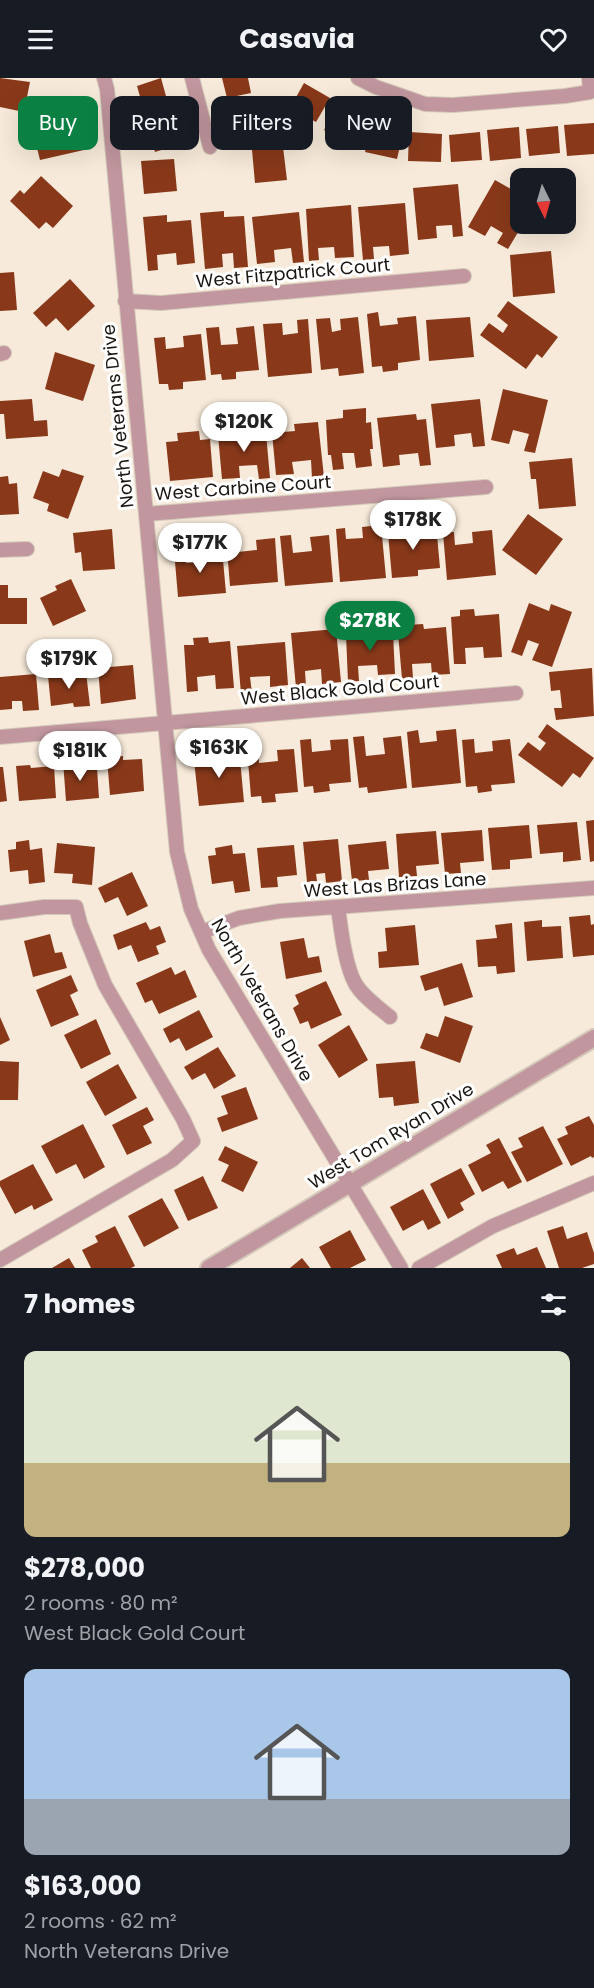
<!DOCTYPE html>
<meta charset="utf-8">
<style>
body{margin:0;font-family:Poppins,sans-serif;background:#20242c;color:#f1f3f6;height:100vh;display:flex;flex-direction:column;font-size:22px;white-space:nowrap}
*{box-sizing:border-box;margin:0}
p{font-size:20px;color:#9ea1a6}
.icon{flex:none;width:33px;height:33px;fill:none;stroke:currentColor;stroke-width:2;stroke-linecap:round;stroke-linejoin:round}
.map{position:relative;height:1190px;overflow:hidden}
.sheet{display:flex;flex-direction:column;background:#171b24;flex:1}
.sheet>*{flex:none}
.hud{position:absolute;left:18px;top:18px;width:558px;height:54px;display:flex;gap:12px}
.needle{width:39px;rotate:175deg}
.fabs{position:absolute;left:510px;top:90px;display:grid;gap:12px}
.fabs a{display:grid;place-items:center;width:66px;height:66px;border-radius:12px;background:#171b24;box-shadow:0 6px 24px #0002;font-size:30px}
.price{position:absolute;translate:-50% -51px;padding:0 14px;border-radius:21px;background:#fff;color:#222;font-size:20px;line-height:39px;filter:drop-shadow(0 2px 3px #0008)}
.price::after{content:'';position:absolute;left:50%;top:36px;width:18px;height:14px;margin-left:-9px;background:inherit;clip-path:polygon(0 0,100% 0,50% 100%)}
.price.active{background:#0b8043;color:#fff}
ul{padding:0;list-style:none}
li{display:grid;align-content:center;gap:12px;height:318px;padding:0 24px}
li span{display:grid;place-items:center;height:186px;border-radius:12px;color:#555}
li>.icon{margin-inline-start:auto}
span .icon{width:108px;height:108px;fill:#fffc;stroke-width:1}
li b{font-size:26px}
h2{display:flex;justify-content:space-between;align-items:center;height:72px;padding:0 24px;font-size:26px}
.tag{padding:0 21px;border-radius:12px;background:#171b24;box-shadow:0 6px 24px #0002;font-size:21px;line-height:54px}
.tag.active{background:#0b8043;color:#fff}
header{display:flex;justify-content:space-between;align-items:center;height:78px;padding:0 24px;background:#171b24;font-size:27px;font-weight:700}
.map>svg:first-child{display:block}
.building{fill:#89391a}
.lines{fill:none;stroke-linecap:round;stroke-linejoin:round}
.minor-casing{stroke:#d4c8ba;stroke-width:16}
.tertiary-casing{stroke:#d4c8ba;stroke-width:20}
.minor{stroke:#c1969e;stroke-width:14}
.tertiary{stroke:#c1969e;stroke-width:16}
.labels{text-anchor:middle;stroke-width:6;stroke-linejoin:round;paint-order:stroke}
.street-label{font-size:18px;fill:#1b1611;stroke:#fff}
</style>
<header><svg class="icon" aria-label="menu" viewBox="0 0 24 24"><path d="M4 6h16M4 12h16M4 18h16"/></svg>Casavia<svg class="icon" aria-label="heart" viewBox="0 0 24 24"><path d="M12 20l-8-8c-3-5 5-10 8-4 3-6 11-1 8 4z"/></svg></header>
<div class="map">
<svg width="594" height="1190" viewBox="0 0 594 1190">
<rect width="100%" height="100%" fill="#f7eada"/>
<path class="building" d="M0 0 30 4 24 34 0 29Z
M161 0 169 29 145 36 137 8Z
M222 0H248L251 15 227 20Z
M304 5 330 20 316 44 290 30Z
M339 23 369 37 354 67 324 52Z
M269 25 276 54 248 61 241 32Z
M69 35 71 45 77 43 84 72 40 82 36 66 46 64 41 41Z
M172 36 181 66 155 74 146 43Z
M372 44 404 51 397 81 365 74Z
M594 45V76L567 78 564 47Z
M558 48 560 75 529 78 526 51Z
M519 49 521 80 490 83 487 52Z
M409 54 442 56 441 84 408 83Z
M480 54 482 82 451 84 449 57Z
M283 69 287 102 255 105 252 72Z
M174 81 177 113 144 116 141 83Z
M41 98 73 128 53 150 46 144 39 151 10 123 20 112 24 116Z
M495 102 520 116V146H523L508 171 497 165 503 155 491 148 485 158 468 149Z
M458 106 463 158 453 159 452 147 436 148 437 160 418 162 413 110Z
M405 125 409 176 390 178 389 168 373 169 374 181 363 182 358 129Z
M351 127 354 179 335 180 334 169 318 170 319 182 309 183 306 131Z
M224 133V139L244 138 248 189 234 190 233 175 222 176 223 189 205 191 200 135Z
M299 134 304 184 293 185 291 170 274 172 275 184 257 186 252 139Z
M167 137V144L191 142 195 185 177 187 176 175 157 177 158 192 148 193 143 139Z
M551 173 555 215 513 219 510 177Z
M14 194 17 232 0 233V195Z
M70 201 95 228 68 253 56 240 46 249 33 235Z
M508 223 558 259 542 280 537 276 526 291 480 257 489 245 503 255 508 247 497 238Z
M378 234 380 248 398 246 397 240 416 238 420 282 398 285V292L383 294 382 288 372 289 367 236Z
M358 239 364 295 339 298 338 290 321 292 316 241 330 240 332 254 341 252 340 241Z
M470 239 474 279 429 283 426 242Z
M308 241 312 295 268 299 263 246 282 245 283 257 298 255 297 242Z
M254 248 259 292 236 294V301L222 302 221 296 211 297 206 250 219 249 221 267 238 266 236 250Z
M201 256 206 302 183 304V311L169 312 168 306H159L154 260 165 259 166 271 184 269 183 258Z
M55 274 95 287 83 323 45 311Z
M503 311 548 322 535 375 524 373 529 356 513 352 509 366 491 362Z
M32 321 34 343 47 342 48 358 6 361 4 336H0V323Z
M480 321 485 368 473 369 471 355 454 357 455 368 436 370 431 326Z
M366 330V345L371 344 373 371H370L372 388 356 390 354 375H342L344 391 333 392 331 377H328L326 342 343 340V332Z
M416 336 417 342 426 341 431 387 420 388 418 375 399 377 400 387 383 389 377 340Z
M318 344 324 399 312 400 311 382 292 384 294 396 276 397 272 355 295 353 294 346Z
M255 347 256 356 266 355 270 400 259 401 257 387 239 388 240 400 222 401 218 357 241 355 240 349Z
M199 353 200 362 210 361 213 399 170 403 166 364 178 363 177 355Z
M572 380 576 428 539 431 536 401H531L529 384Z
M62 391 84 398 68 441 47 433 49 426 33 420 43 393 59 399Z
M8 398 9 406 17 405 19 436 0 437V399Z
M528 436 563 461 536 497 502 472Z
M399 443 400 460 417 459 416 448 436 446 440 490 418 492V498L392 500 387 444Z
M381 447 386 500 340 504 336 451 345 450 346 461 363 460 362 449Z
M112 451 115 491 83 493 81 474 75 475 73 455Z
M492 452 496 497 447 502 443 455 454 454 455 467 473 465 472 454Z
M291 457 293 475 312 473 310 459 329 457 333 504 285 508 280 458Z
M237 458 238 474 257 472 256 462 275 460 278 504 230 508 226 459Z
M185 471 186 485 205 484 204 472 222 471 226 515 178 519 174 472Z
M71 501 86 533 53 548 40 520 57 512 55 508Z
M0 507H8V520H27V546H0Z
M529 525 549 533 551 526 572 534 552 589 532 582 539 566 528 562 522 578 511 574Z
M474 531 475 538 499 536 502 579 484 580 483 569 465 570 466 586H454L451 539 460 538V532Z
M423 546 424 551 446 549 450 596 432 597 431 585 412 586 413 600 402 601 398 555 408 554 407 547Z
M380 549 381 556 393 555 395 596 378 597 377 587 358 588 359 603 348 604 346 557H355L354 551Z
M336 551 341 604 322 606 321 591 305 593 306 609 296 610 291 555Z
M208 559 209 565 230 563 234 610 216 611 215 597 197 599 198 613 187 614 184 567H194L193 560Z
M285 564 288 607 270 609V598L250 599 252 615 241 616 237 568Z
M133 587 136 621 101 626 98 590Z
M592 590 594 638 556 642 554 630H562L560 612 551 613 549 594Z
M86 594 90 628 74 629 73 625 51 628 48 598Z
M36 596 39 632 23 633 22 623H12V631L0 632V599Z
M547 646 594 680 580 700 573 695 562 709 518 677 528 664 540 673 546 665 538 659Z
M456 651 461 705 412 710 407 654 418 652 420 665 437 663 436 653Z
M364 658 366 678 385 676 383 660 401 658 407 710 368 715 367 709 359 710 353 659Z
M311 661 312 674 331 672 330 662 348 661 351 704 329 706 330 713 314 715 313 708 304 709 300 662Z
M474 661 475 675 493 673 492 663 510 661 515 705 491 707 492 713 478 715 477 708 466 709 462 662Z
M239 670 244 724 199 728 193 673 203 672 204 686 221 684 220 672Z
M258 670 259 685 278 683 277 672 294 671 298 714 275 716 276 724 262 725 261 718 251 719 247 671Z
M123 678V682L142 681 144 713 110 717 107 680Z
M79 681 80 691 97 690 99 720 66 723 63 683Z
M30 687 31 690 54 688 56 720 19 723 16 688Z
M0 689H3L7 723 0 724Z
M594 742V783L590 784 586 743Z
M577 744 581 782 563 784V774L540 776 537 747Z
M529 747 532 780 510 782V791L492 792 488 750Z
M482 752 484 783 460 785 461 795 445 796 441 755Z
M436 753 439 786 416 788 417 798 399 799 396 756Z
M338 761 342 803 326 805 325 795 316 796 317 803 307 804 303 764Z
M29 762 30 772 42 770 45 804 29 806 28 792 10 794 8 772 16 771V764Z
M386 763 389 791 368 793 369 802 352 803 348 767Z
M57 765 95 769 92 807 72 805 73 796 54 795Z
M232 767 233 776 245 775 250 813 235 815 233 803 212 806 208 778 216 777 215 770Z
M294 767 297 797 277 799 278 809 261 810 257 770Z
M132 794 148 828 127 838 118 819 105 825 98 810Z
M590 837 591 847 594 846V877L573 879 569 839Z
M542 842V849L561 848 563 880 527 883 524 844Z
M146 844 150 852 160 848 166 864 156 868 159 876 138 884 131 867 118 872 113 857Z
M512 845 515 894 497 896 496 888 478 889 476 862 497 860 495 847Z
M415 847 419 887 379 890 378 874 387 873 385 850Z
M50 856 55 875 62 874 67 890 33 899 24 863Z
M304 860 308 880 319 878 322 894 286 901 280 864Z
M462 885 473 919 444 928 438 909 425 913 420 898Z
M171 889 175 897 185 892 197 919 159 936 152 922 145 925 136 905Z
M71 897 78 913 70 917 79 937 51 949 36 912Z
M326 903 342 937 311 951 308 943 300 946 293 930 299 926 295 917Z
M199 932 213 959 186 973 179 960 170 965 163 951Z
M445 938 473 948 460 985 420 970 426 955 438 959Z
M0 939 10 962 0 967Z
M96 941 111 976 81 991 64 957Z
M349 947 368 982 339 1000 318 967Z
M218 969 236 998 214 1011 205 995 192 1002 184 989Z
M0 983 19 984 18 1022H0Z
M415 983 419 1025 394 1028 393 1019 379 1020 376 986Z
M118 986 137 1020 105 1038 86 1004Z
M246 1009 258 1041 222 1054 217 1040 228 1036 221 1018Z
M147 1029 154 1042 143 1048 152 1065 127 1077 112 1047Z
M589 1038 594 1047V1079L592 1080 591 1078 571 1088 557 1061 568 1056 565 1049Z
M83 1046 105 1089 84 1101 76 1086 56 1096 41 1068Z
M543 1048 563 1086 527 1104 511 1074 523 1069 518 1060Z
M499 1060 522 1104 508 1111 503 1103 482 1114 468 1087 491 1075 486 1067Z
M225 1068 258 1084 243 1114 221 1103 229 1087 218 1082Z
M33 1086 53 1122 34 1132 32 1127 15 1136 0 1108V1103Z
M461 1090 475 1116 460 1125 464 1132 448 1141 430 1106Z
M203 1098 218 1130 188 1143 174 1112Z
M423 1111 441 1145 428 1152 423 1142 403 1153 390 1129Z
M162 1120 179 1150 144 1169 128 1138Z
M115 1148 135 1188 131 1190H91L82 1172 98 1164 95 1158Z
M563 1148 567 1161 587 1154 594 1175V1186L582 1190H559L547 1153Z
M350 1152 366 1182 350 1190H331L319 1169Z
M537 1169 546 1190H502L496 1177 514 1170 517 1177Z
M69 1180 75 1190H52Z
M302 1180 310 1190H290Z"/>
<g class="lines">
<defs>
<path id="minor" d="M104 0 107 11 177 774 191 831 209 872 401 1190
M192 0 210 69
M358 0 376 9 425 26 453 27 565 18 590 14 589 0
M125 223 161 225 464 198
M0 276 4 275
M146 436 486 409
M0 472 27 471
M0 659 516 615
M338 830C341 851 345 887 355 905 362 918 378 929 390 939
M0 835 44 829H76L80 845 105 907 183 1041 193 1063 172 1082 0 1182
M202 854 239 840 280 833 594 810
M419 1190 493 1148 594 1105"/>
<path id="tertiary" d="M209 1190 594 960"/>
</defs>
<use href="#minor" class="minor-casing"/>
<use href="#tertiary" class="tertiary-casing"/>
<use href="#minor" class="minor"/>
<use href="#tertiary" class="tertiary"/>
</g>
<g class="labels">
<g class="street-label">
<text transform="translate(293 195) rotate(-5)" y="6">West Fitzpatrick Court</text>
<text transform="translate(118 338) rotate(-96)" y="6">North Veterans Drive</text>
<text transform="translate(243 410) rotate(-4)" y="6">West Carbine Court</text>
<text transform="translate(340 612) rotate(-5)" y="6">West Black Gold Court</text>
<text transform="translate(395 807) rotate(-4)" y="6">West Las Brizas Lane</text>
<text transform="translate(262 922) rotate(60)" y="6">North Veterans Drive</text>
<text transform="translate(391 1058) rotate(-31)" y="6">West Tom Ryan Drive</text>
</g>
</g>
</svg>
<div class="fabs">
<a><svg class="needle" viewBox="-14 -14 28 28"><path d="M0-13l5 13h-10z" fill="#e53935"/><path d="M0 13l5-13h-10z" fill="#9ea1a6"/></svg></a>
</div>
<b class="price" style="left:244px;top:375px">$120K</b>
<b class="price" style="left:413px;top:473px">$178K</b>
<b class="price" style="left:200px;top:496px">$177K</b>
<b class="price active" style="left:370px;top:574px">$278K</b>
<b class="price" style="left:69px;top:612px">$179K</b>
<b class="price" style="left:219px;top:701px">$163K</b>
<b class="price" style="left:80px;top:704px">$181K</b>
<div class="hud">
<a class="tag active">Buy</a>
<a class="tag">Rent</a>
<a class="tag">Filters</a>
<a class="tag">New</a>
</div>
</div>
<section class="sheet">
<h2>7 homes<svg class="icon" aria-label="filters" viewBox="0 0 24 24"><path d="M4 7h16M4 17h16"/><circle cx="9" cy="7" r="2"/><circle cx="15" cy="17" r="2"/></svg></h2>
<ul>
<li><span style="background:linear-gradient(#dfe7d0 60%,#c2b280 0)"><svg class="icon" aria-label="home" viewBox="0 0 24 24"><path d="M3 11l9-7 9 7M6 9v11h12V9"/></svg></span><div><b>$278,000</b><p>2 rooms · 80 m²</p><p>West Black Gold Court</p></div></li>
<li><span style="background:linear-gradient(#a9c7e8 70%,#9aa5b1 0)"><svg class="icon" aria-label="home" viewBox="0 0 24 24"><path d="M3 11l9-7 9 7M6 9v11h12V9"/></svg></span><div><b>$163,000</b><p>2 rooms · 62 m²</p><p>North Veterans Drive</p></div></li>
</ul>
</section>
